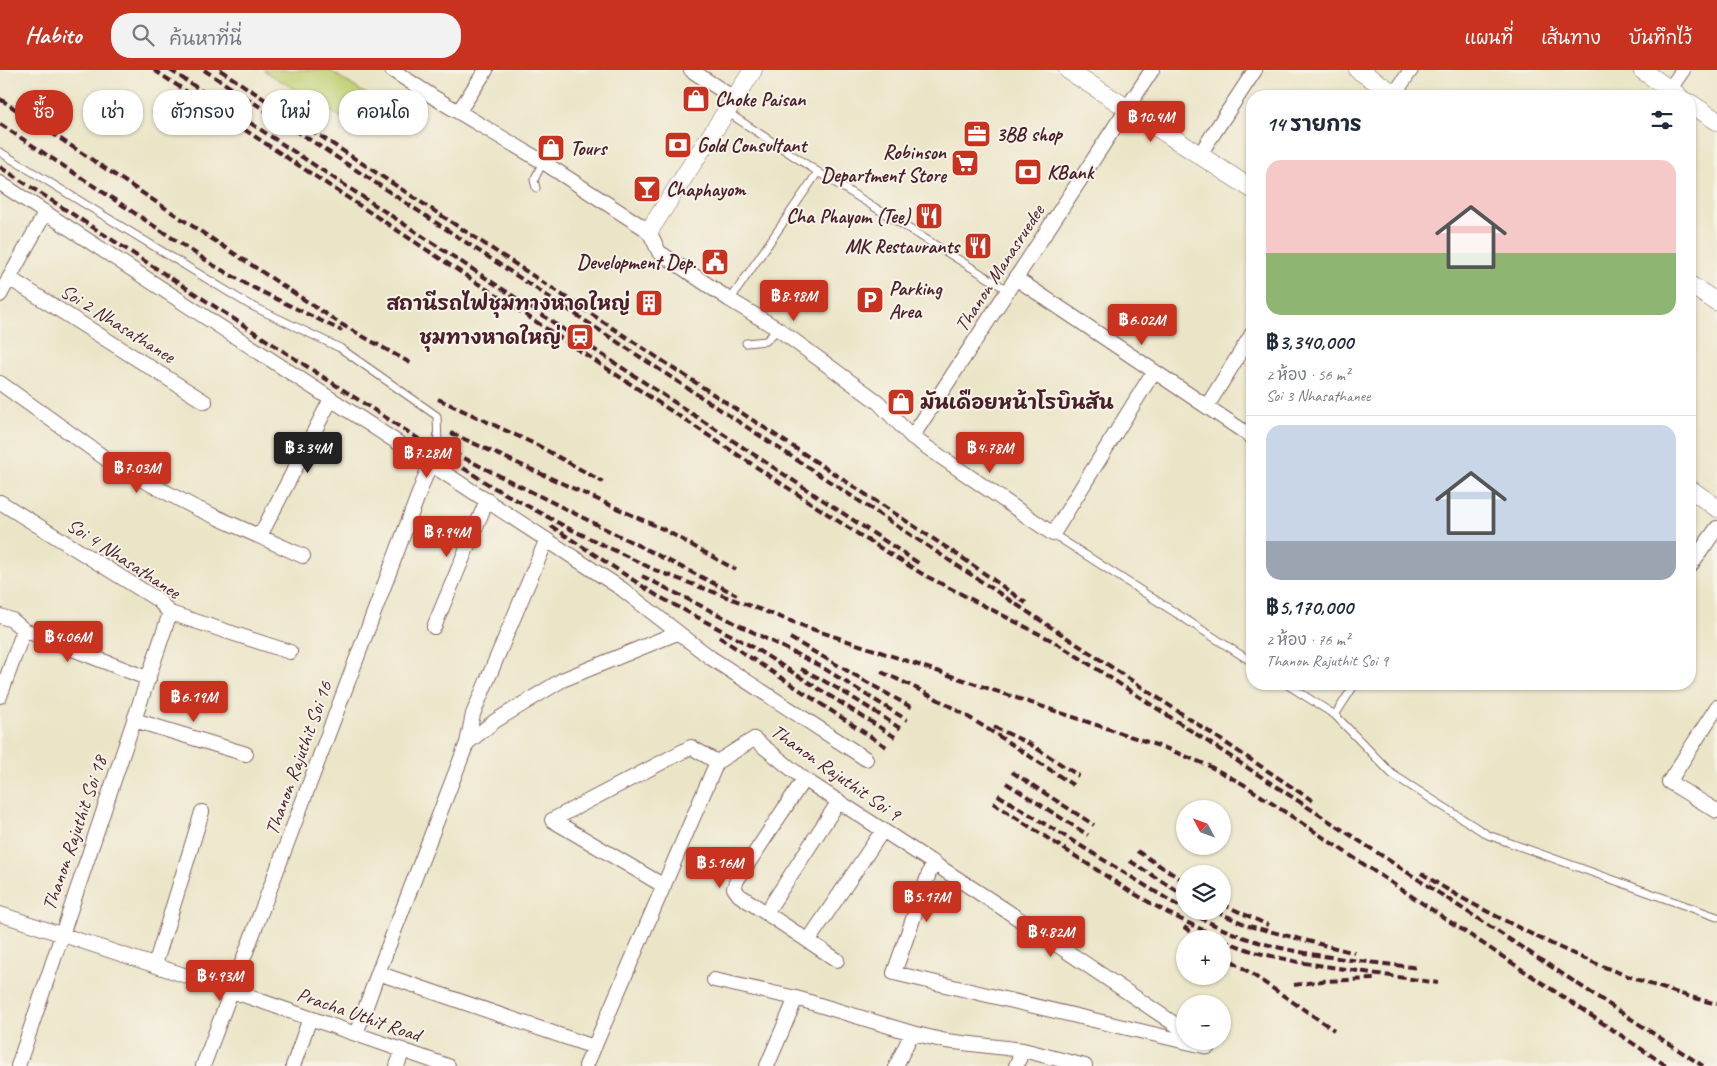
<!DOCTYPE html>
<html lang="th">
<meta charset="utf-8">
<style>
body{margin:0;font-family:Caveat,"Playpen Sans Thai",sans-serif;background:#f2f2f3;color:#1f2937;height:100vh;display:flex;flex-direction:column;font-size:19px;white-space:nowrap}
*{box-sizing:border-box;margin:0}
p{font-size:16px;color:#747a83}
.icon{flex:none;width:28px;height:28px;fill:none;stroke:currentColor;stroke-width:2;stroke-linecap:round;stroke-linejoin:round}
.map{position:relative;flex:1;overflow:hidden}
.drawer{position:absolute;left:1246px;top:20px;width:450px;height:600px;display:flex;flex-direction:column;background:#fff;border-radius:20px;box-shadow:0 1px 4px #0004}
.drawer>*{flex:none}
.hud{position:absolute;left:15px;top:20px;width:475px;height:45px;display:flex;gap:10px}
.needle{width:32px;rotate:311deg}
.fabs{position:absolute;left:1176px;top:730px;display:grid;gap:10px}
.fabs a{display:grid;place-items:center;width:55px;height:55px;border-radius:50%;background:#fff;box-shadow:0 1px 4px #0004;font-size:25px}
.price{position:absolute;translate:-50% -42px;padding:0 11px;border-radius:5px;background:#c8321e;color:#fff;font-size:16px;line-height:32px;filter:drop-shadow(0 1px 2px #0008)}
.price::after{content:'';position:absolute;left:50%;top:30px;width:15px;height:11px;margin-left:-8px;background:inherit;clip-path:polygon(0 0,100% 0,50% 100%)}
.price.on{background:#222;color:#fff}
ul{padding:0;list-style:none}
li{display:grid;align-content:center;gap:10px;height:265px;padding:0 20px}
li+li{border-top:1px solid #e0e1e3}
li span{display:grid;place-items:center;height:155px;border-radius:15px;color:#555}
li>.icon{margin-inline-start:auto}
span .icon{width:90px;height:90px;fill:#fffc;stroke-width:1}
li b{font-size:21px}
h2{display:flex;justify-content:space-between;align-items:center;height:60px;padding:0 20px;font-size:21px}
.pill{padding:0 18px;border-radius:20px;background:#fff;box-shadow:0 1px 4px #0004;font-size:18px;line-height:45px}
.pill.on{background:#c8321e;color:#fff}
header{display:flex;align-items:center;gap:30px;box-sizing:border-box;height:70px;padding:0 25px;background:#c8321e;color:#fff}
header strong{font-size:24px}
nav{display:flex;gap:28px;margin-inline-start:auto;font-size:18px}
.search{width:350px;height:45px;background:#f2f2f3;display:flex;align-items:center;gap:12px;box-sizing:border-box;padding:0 18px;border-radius:20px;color:#747a83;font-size:19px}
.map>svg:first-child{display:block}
.green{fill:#c0d073;stroke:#85784f}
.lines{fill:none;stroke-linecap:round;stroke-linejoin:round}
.service-casing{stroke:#826462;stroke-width:9}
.minor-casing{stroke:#826462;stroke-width:16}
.tertiary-casing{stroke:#826462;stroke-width:19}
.service{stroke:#fff;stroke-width:7}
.minor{stroke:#fff;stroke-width:14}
.tertiary{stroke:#fff;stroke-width:18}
.rail{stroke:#4a1f2b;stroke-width:4;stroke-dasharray:8 4;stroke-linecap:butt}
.labels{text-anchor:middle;stroke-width:4;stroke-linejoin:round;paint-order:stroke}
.poi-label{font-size:20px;font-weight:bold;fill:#4a1f2b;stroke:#f7f3e8;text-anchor:start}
.street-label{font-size:20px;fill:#4a1f2b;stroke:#f7f3e8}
</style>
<header>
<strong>Habito</strong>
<div class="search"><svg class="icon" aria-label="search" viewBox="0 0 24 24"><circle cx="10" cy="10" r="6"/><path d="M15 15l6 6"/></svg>ค้นหาที่นี่</div>
<nav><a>แผนที่</a><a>เส้นทาง</a><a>บันทึกไว้</a></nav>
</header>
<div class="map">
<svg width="1717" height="996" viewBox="0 0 1717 996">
<rect width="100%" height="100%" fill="#f7f3e8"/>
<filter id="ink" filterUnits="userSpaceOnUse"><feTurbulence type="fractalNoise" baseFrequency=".02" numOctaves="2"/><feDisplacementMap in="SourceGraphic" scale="10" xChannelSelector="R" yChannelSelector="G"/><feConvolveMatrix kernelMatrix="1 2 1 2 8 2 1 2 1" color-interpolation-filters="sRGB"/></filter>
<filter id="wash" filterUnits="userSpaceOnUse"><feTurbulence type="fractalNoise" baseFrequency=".0096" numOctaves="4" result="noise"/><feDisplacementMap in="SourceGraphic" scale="20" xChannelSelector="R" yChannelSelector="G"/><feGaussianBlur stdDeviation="1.12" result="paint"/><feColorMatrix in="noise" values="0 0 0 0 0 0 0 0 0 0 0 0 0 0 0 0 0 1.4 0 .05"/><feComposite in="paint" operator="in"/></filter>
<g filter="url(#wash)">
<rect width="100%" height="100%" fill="#ebe5c8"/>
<path class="green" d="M263 0H329L369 26 350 53Z"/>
</g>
<g filter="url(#ink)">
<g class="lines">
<defs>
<path id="service" d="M727 42 818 102 1009 221
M0 82 248 234 340 278 437 346 438 375 430 394
M536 118 534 110 543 92
M730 230 818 102
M746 273 766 271 778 259
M1053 464 1252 592
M1286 614 1335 645 1392 704 1488 765 1717 847
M1335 645 1355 614"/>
<path id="minor" d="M392 0 435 28 543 92 649 161 659 182 730 230 778 259 878 332 912 367 1053 464 1154 301
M691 0 735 29
M1393 26 1411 0
M1665 26 1683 0
M459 41 486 0
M1200 84 1255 0
M0 113 622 519 711 588 866 689
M9 208 205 332
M1017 209 1252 367
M0 225 45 143
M0 313 116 396 196 438 303 486
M1207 336 1252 264
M912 367 1152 0
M0 432 158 530 170 543 290 582
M260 466 331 329
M1690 496 1717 458
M0 546 12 550 24 560 149 609
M434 557 487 430
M0 626 24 560
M1717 637 1669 712 1717 741
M134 650 246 684
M467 673 473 644 546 471
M804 709 737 810 734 818 739 825 837 890
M933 792 894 903 1208 977
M664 816 552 750 691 677 717 692
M766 843 839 731
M0 844 232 921 448 996
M808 871 883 760
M155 895 202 742
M378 903 594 977
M714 910 796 928 912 963 946 971 1023 980 1085 996
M356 964 378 903 467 673 495 651 562 610 677 563
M18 996 170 543
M203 996 430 394
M293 996 310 948
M397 996 403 980
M586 996 717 692 754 669 804 709 1004 839 1185 961
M767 996 796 928
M896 996 912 963
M1016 996 1023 980"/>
<path id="tertiary" d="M1068 0 1252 119
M1358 0 1398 26
M1642 0 1679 26
M1690 33 1717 51
M649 161 753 0
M1690 215 1717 232
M1690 419 1717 438"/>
</defs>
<use href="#service" class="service-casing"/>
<use href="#minor" class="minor-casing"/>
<use href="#tertiary" class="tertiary-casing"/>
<use href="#service" class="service"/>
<use href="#minor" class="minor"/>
<use href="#tertiary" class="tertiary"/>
<path class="rail" d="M154 0 861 466 924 505 1051 570 1080 588 1703 996
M170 0 920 494
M204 0 1116 600 1313 731
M220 0 964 489 1026 533
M0 29 341 254 412 294
M0 54 213 195 250 216 342 261
M0 97 491 416 566 457 655 500 809 558 1168 679 1207 695 1243 714 1270 732 1667 996
M438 329 537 375 603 412
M451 363 665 460 736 500
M442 377 737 525
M551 456 656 525 751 576 895 667
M642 506 820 596 907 650
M719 567 888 678
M790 568 914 639
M801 599C836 616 868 637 901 659
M881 602C950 631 1011 674 1073 715
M994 657 1030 674 1079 706
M1012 702 1094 755
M1006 713 1088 765
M998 725 1185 840
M993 733 1128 820 1168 843 1221 869
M1137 781 1185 812
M1130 791 1185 826
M1421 803C1448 821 1476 836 1504 850 1572 886 1642 915 1717 934
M1222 834 1268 855
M1188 841C1209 853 1231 864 1255 871 1307 887 1364 891 1419 898
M1215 841 1249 856 1355 883
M1184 857 1201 869
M1222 870 1254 882 1298 892 1438 913
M1222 884 1334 960
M1294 915 1322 911 1374 909"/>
</g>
</g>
<defs>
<symbol id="shop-square" viewBox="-11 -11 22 22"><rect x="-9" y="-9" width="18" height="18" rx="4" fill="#c8321e" stroke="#f7f3e8"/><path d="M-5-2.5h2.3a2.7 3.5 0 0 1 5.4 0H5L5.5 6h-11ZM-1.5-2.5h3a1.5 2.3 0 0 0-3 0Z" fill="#fff"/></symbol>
<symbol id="office-square" viewBox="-11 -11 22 22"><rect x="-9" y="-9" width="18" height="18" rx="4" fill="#c8321e" stroke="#f7f3e8"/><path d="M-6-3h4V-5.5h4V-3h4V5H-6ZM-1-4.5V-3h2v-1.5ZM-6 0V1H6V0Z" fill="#fff"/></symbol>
<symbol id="bank-square" viewBox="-11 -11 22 22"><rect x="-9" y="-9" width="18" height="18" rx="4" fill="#c8321e" stroke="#f7f3e8"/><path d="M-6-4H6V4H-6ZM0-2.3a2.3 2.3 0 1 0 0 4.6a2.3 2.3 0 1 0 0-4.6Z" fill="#fff"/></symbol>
<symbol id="supermarket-square" viewBox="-11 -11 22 22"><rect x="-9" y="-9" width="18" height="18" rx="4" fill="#c8321e" stroke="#f7f3e8"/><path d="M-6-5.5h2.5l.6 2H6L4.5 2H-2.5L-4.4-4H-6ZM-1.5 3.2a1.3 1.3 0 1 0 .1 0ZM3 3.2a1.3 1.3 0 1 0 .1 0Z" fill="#fff"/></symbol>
<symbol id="bar-square" viewBox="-11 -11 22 22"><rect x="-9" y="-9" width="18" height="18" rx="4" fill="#c8321e" stroke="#f7f3e8"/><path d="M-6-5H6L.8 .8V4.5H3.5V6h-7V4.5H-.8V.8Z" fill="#fff"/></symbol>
<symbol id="restaurant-square" viewBox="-11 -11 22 22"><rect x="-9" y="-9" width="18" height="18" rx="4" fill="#c8321e" stroke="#f7f3e8"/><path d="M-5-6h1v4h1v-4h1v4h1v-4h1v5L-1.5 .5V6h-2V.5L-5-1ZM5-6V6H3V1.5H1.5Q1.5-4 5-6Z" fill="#fff"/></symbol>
<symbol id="civic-square" viewBox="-11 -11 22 22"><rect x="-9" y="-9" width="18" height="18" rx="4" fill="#c8321e" stroke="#f7f3e8"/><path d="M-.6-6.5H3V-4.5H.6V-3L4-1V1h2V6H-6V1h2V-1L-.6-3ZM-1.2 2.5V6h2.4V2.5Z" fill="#fff"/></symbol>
<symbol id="parking-square" viewBox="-11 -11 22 22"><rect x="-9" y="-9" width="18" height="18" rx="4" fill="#c8321e" stroke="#f7f3e8"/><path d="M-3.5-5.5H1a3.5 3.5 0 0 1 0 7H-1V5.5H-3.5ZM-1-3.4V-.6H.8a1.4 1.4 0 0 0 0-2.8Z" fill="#fff"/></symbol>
<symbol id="building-square" viewBox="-11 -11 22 22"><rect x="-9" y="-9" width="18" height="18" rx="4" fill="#c8321e" stroke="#f7f3e8"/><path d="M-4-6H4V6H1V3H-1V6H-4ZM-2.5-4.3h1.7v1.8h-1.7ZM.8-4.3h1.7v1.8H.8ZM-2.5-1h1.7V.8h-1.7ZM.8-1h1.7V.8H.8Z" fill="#fff"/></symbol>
<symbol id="station-square" viewBox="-11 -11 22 22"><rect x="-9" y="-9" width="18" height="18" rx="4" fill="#c8321e" stroke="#f7f3e8"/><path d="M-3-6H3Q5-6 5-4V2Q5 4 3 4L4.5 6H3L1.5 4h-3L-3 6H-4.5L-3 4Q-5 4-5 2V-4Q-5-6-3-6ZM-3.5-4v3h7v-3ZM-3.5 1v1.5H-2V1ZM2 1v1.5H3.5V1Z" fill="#fff"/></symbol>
</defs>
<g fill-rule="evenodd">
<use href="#shop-square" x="680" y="13" width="32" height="32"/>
<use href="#office-square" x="961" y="48" width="32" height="32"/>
<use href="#bank-square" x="662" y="59" width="32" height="32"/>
<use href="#shop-square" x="535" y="62" width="32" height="32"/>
<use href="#supermarket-square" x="949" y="77" width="32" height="32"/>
<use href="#bank-square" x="1012" y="86" width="32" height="32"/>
<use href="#bar-square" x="631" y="103" width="32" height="32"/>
<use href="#restaurant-square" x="913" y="130" width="32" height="32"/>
<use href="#restaurant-square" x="962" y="160" width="32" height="32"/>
<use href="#civic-square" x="699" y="176" width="32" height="32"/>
<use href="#parking-square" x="854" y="214" width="32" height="32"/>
<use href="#building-square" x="633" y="217" width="32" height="32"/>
<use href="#station-square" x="564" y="251" width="32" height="32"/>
<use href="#shop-square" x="885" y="316" width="32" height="32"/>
</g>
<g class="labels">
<g class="poi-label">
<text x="715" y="36">Choke Paisan</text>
<text x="996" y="71">3BB shop</text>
<text x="697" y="82">Gold Consultant</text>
<text x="570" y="85">Tours</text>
<text x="946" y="89" text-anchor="end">Robinson<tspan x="946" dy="23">Department Store</tspan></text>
<text x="1047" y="109">KBank</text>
<text x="666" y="126">Chaphayom</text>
<text x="910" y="153" text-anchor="end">Cha Phayom (Tee)</text>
<text x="959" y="183" text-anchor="end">MK Restaurants</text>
<text x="696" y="199" text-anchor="end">Development Dep.</text>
<text x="889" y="225">Parking<tspan x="889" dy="23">Area</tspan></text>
<text x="630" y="240" text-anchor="end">สถานีรถไฟชุมทางหาดใหญ่</text>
<text x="561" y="274" text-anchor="end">ชุมทางหาดใหญ่</text>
<text x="920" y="339">มันเดือยหน้าโรบินสัน</text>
</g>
<g class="street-label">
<text transform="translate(999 198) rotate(-57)" y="7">Thanon Manasruedee</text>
<text transform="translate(118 253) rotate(32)" y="7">Soi 2 Nhasathanee</text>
<text transform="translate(124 488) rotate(33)" y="7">Soi 4 Nhasathanee</text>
<text transform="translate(298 688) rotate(-70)" y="7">Thanon Rajuthit Soi 16</text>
<text transform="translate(836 702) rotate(35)" y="7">Thanon Rajuthit Soi 9</text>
<text transform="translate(74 763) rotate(-71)" y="7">Thanon Rajuthit Soi 18</text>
<text transform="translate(359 944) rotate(19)" y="7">Pracha Uthit Road</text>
</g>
</g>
</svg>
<div class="fabs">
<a><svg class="needle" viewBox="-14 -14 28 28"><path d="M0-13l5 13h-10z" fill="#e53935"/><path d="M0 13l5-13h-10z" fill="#747a83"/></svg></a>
<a><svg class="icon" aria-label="layers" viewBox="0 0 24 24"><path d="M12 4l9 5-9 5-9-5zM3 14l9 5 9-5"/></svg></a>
<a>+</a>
<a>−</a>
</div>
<b class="price" style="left:1151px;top:73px">฿10.4M</b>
<b class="price" style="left:794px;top:252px">฿8.98M</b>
<b class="price" style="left:1142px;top:276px">฿6.02M</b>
<b class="price on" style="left:308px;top:404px">฿3.34M</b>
<b class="price" style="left:990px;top:404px">฿4.78M</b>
<b class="price" style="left:427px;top:409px">฿7.28M</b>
<b class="price" style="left:137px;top:424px">฿7.03M</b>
<b class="price" style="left:447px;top:488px">฿9.94M</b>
<b class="price" style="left:68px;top:593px">฿4.06M</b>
<b class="price" style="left:194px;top:653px">฿6.19M</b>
<b class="price" style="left:720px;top:819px">฿5.16M</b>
<b class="price" style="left:927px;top:853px">฿5.17M</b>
<b class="price" style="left:1051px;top:888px">฿4.82M</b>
<b class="price" style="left:220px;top:932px">฿4.93M</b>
<div class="hud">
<a class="pill on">ซื้อ</a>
<a class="pill">เช่า</a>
<a class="pill">ตัวกรอง</a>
<a class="pill">ใหม่</a>
<a class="pill">คอนโด</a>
</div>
<section class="drawer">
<h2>14 รายการ<svg class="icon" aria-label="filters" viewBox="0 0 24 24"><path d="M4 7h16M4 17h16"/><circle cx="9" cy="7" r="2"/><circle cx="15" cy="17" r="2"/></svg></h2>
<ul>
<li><span style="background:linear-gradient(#f6c9c9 60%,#8fb573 0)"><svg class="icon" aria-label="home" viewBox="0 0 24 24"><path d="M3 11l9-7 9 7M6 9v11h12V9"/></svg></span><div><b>฿3,340,000</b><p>2 ห้อง · 56 m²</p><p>Soi 3 Nhasathanee</p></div></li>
<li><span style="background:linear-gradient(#c9d6e8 75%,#9aa5b1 0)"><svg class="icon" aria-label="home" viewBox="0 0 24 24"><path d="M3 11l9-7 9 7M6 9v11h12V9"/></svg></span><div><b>฿5,170,000</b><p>2 ห้อง · 76 m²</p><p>Thanon Rajuthit Soi 9</p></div></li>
</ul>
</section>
</div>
